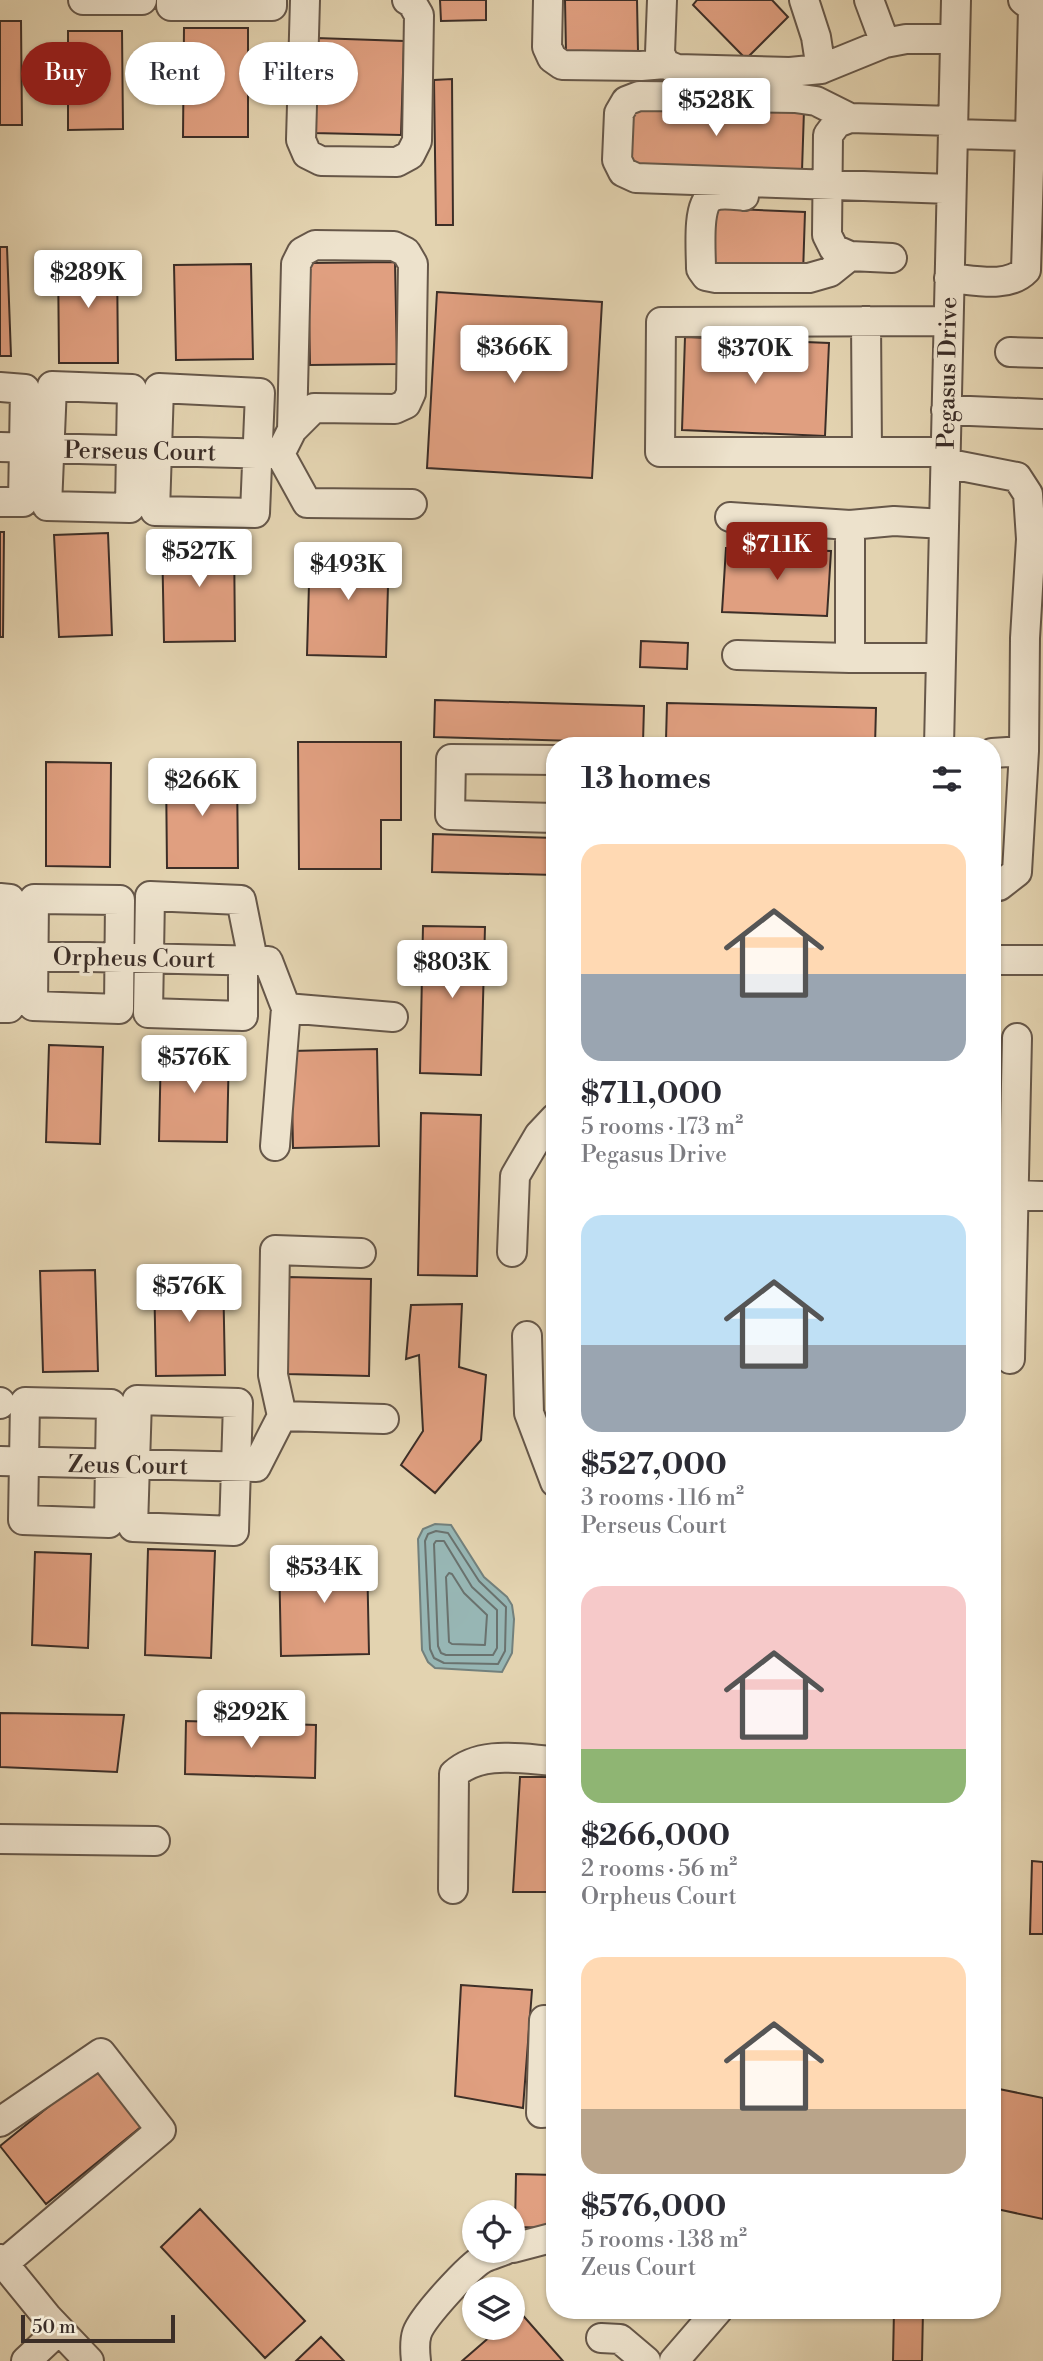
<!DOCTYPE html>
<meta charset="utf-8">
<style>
body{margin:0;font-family:"Libre Bodoni",serif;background:#f7f7f7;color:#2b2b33;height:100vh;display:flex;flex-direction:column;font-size:26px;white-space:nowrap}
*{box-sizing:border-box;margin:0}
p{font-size:23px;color:#7c7c81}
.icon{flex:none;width:38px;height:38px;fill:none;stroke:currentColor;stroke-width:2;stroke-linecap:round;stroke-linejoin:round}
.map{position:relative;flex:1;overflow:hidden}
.details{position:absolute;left:546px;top:737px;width:455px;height:1582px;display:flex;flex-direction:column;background:#fff;border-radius:28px;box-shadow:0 2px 5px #0004}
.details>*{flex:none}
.top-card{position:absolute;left:21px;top:42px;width:420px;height:63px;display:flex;gap:14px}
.tools{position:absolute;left:462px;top:2200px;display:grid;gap:14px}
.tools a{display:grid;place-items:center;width:63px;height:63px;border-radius:50%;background:#fff;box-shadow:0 2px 5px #0004;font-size:35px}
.scale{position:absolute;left:21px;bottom:18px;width:154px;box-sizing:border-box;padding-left:7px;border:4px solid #3c2e27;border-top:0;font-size:19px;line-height:24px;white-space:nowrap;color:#3c2e27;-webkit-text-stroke:5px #ede2cc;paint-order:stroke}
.price{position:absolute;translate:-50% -60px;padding:0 16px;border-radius:7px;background:#fff;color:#222;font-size:23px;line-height:46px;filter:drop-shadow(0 2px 4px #0008)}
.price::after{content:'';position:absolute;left:50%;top:42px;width:21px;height:16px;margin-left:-10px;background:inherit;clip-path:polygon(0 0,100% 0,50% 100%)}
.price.selected{background:#8f2418;color:#fff}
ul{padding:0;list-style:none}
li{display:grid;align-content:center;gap:14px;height:371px;padding:0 35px}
li span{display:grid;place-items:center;height:217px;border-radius:21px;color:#555}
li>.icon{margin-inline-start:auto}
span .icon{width:126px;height:126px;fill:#fffc;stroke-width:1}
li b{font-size:30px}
h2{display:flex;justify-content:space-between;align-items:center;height:84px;padding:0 35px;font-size:30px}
.tag{padding:0 24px;border-radius:32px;background:#fff;box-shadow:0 2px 5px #0004;font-size:24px;line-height:63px}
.tag.selected{background:#8f2418;color:#fff}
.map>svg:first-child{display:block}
.water{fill:#97b6b4;stroke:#73807c;stroke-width:2}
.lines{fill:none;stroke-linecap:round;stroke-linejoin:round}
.shore{stroke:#6a726e;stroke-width:2}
.building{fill:#e09f80;stroke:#3c2e27;stroke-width:2}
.minor-casing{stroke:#665749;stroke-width:32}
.minor{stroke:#ede2cc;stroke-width:28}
.labels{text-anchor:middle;stroke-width:7;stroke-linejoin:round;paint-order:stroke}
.street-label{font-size:24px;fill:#3c2e27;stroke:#ede2cc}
</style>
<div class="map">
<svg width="1043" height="2361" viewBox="0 0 1043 2361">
<rect width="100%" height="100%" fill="#e3d3b0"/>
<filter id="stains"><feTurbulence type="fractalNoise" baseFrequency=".00286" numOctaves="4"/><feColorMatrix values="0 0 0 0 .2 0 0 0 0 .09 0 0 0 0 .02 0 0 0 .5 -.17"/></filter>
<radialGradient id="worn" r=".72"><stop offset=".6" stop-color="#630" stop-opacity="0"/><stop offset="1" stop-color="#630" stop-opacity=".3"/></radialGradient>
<path class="water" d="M435 1524 451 1525 484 1577 507 1597 512 1605 514 1619 512 1653 502 1672 435 1668 428 1662 422 1650 418 1539 423 1529Z"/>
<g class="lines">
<path class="shore" d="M436 1531 448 1533 479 1581 506 1607 505 1651 498 1664 444 1663 434 1658 430 1649 425 1541 428 1534Z
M436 1541H444L472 1587 497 1610V1648L493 1655H446L441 1653 438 1646 434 1544Z
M449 1573 452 1574 464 1593 487 1615 485 1645 452 1644 449 1642 446 1577Z"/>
</g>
<path class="building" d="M440 0H486V20L441 21Z
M565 0H637L638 51 566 52Z
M697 0H772L788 17 746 59 693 5Z
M0 21H21L22 125H0Z
M184 28H248V137H183Z
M68 31H122L123 129 68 130Z
M316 38 404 41 401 135 313 133Z
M452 79 453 225H436L434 80Z
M630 105 804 110 802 171 629 166Z
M712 208 805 212 803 274 709 270Z
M0 247H7L11 356H0Z
M58 257H117L118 363H59Z
M395 262 397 364 310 365 308 263Z
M251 264 253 359 176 360 174 265Z
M437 292 602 302 592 478 427 468Z
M685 337 829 343 825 436 682 430Z
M0 532H4L3 637H0Z
M108 533 112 635 59 637 54 535Z
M234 536 235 641 164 642 162 537Z
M310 548 389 550 386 657 307 655Z
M726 548 831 551 827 616 722 612Z
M641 641 688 643 687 669 640 667Z
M435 700 644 706 643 743 434 737Z
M667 703 876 708 875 746 666 740Z
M298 742H401V820H381V869H299Z
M46 762 111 763 110 867 46 866Z
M166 769H237L238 868H167Z
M433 834 555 838V875L432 872Z
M423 926 485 927 481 1075 420 1073Z
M49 1045 103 1047 100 1144 46 1142Z
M161 1047 229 1048 227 1142 159 1141Z
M377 1049 379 1146 293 1148 291 1051Z
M421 1113 481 1115 477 1276 418 1275Z
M95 1270 98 1371 43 1372 40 1271Z
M223 1271 225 1375 156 1376 154 1272Z
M288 1277 371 1279 369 1376 286 1374Z
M462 1304 459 1367 486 1375 481 1440 435 1493 401 1465 423 1431 419 1355 406 1359 411 1305Z
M148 1549 215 1551 211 1658 145 1655Z
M35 1552 91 1554 88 1648 32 1645Z
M367 1554 369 1654 281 1656 279 1556Z
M0 1713 124 1715 117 1772 0 1767Z
M186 1721 316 1725 315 1778 185 1774Z
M520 1777H555V1892H513Z
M1032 1861 1043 1862V1934H1030Z
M461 1985 532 1990 523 2108 455 2096Z
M95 2069 142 2126 46 2204 0 2146Z
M999 2089 1043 2098V2219L992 2208V2119Z
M516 2174 555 2175V2228L515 2227Z
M200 2209 305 2321 265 2358 161 2247Z
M894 2310H923L922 2361H893Z
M519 2311 563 2361H462L500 2328H513V2316Z
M321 2337 344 2361H296Z"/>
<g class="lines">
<defs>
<path id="minor" d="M83 0H142
M171 0V6H272V0
M305 0 301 140 307 154 321 161 397 162 410 155 417 141 419 15 412 3 407 0
M548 0 547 47 552 58 562 65 641 66 665 64
M662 0 660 53 665 64 677 69 790 72 821 69
M804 0 816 37 821 69 885 43 906 39H955
M869 0 885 43
M850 118 816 101 795 98 639 96 626 101 619 113 617 160 623 172 636 178 951 189
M953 134 1030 136 1033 8 1023 0
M744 196C734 195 719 192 710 198 697 206 701 252 701 269L706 276 716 278H809L830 272 850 256
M892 258 850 256 834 249 827 235 828 135 837 123 850 118 953 121
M949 278C974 280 1008 289 1026 270L1030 136
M866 321 867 452
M1010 352 1043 353
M52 386 132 389 130 508 47 506Z
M0 387 25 389 23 502H0
M159 388 260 393 255 513 155 511Z
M946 410 1043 414
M0 447 277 454
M945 452H660L661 322 948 321
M280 454 292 430 314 408 395 409 406 404 411 393 413 264 406 252 394 246 315 245 302 252 296 264 292 430
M280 454 307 503 412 504
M945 463 1017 477 1028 494 1031 539 1025 638 1024 751 1017 872 999 886H992
M730 517 850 525
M737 655 850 658
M940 658H850V525L894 521 944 524
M939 746 956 0
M992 753 1024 751
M555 760 451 759 450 815 555 818
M0 898 10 899 9 1008H0
M34 899 120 900 119 1009 33 1006Z
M0 955 268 961 286 1008 275 1146
M243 960V1016L148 1013 150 896 241 900 253 960
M992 960H1043
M286 1008 393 1017
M992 1186 1012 1195 1043 1196
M512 1252 515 1176 539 1135 555 1118
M527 1336 529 1413 555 1482
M1010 1359 1017 1038
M137 1400 238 1403 234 1531 133 1527Z
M25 1402 111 1404 109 1523 23 1520Z
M0 1404V1402
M282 1416 273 1375 275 1250 361 1253
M0 1461 256 1467 282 1416 384 1419
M0 1839 155 1841
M453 1889 454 1774C481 1750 521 1759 555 1761
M555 2021 544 2020 541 2113 555 2112
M0 2122 101 2053 161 2130 3 2264
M513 2248 555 2237
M0 2259 48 2318 89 2361
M601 2338 620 2339 646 2361
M26 2361 59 2330
M416 2361C415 2352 414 2342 417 2333 422 2318 469 2266 484 2258 490 2255 498 2253 505 2250
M674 2361 718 2310"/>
</defs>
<use href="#minor" class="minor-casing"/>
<use href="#minor" class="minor"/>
</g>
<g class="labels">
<g class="street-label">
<text transform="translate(947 373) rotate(-89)" y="8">Pegasus Drive</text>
<text transform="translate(140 451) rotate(1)" y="8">Perseus Court</text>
<text transform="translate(134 958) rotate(1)" y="8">Orpheus Court</text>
<text transform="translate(128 1465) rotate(1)" y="8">Zeus Court</text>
</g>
</g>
<rect width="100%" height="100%" filter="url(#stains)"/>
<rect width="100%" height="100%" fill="url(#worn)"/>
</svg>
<div class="tools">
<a><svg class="icon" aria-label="locate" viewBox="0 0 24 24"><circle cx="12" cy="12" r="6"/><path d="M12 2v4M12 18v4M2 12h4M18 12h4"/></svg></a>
<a><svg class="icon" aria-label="layers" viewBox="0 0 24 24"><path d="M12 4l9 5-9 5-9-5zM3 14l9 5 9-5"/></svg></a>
</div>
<div class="scale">50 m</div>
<b class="price" style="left:716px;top:138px">$528K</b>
<b class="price" style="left:88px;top:310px">$289K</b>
<b class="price" style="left:514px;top:385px">$366K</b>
<b class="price" style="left:755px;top:386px">$370K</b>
<b class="price selected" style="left:777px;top:582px">$711K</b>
<b class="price" style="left:199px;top:589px">$527K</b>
<b class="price" style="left:348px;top:602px">$493K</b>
<b class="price" style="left:202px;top:818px">$266K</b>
<b class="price" style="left:452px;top:1000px">$803K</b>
<b class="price" style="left:194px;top:1095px">$576K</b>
<b class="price" style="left:189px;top:1324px">$576K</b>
<b class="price" style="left:324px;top:1605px">$534K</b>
<b class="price" style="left:251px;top:1750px">$292K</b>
<div class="top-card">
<a class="tag selected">Buy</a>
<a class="tag">Rent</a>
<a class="tag">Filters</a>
</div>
<section class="details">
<h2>13 homes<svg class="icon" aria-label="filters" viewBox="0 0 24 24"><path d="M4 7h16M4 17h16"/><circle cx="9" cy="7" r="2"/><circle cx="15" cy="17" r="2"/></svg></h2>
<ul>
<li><span style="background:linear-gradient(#ffd9b3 60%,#9aa5b1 0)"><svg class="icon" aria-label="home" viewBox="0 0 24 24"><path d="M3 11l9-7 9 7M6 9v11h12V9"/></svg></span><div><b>$711,000</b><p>5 rooms · 173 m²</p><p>Pegasus Drive</p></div></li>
<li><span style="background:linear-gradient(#bfe0f5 60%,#9aa5b1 0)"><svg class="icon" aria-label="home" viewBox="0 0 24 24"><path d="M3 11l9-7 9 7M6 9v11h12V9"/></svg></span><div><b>$527,000</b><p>3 rooms · 116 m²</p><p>Perseus Court</p></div></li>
<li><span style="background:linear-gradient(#f6c9c9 75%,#8fb573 0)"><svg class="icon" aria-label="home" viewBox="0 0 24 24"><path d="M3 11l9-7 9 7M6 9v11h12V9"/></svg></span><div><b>$266,000</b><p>2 rooms · 56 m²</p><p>Orpheus Court</p></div></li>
<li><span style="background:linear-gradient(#ffd9b3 70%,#b9a48a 0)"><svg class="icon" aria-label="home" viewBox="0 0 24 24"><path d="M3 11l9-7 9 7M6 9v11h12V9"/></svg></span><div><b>$576,000</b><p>5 rooms · 138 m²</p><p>Zeus Court</p></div></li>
</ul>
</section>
</div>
